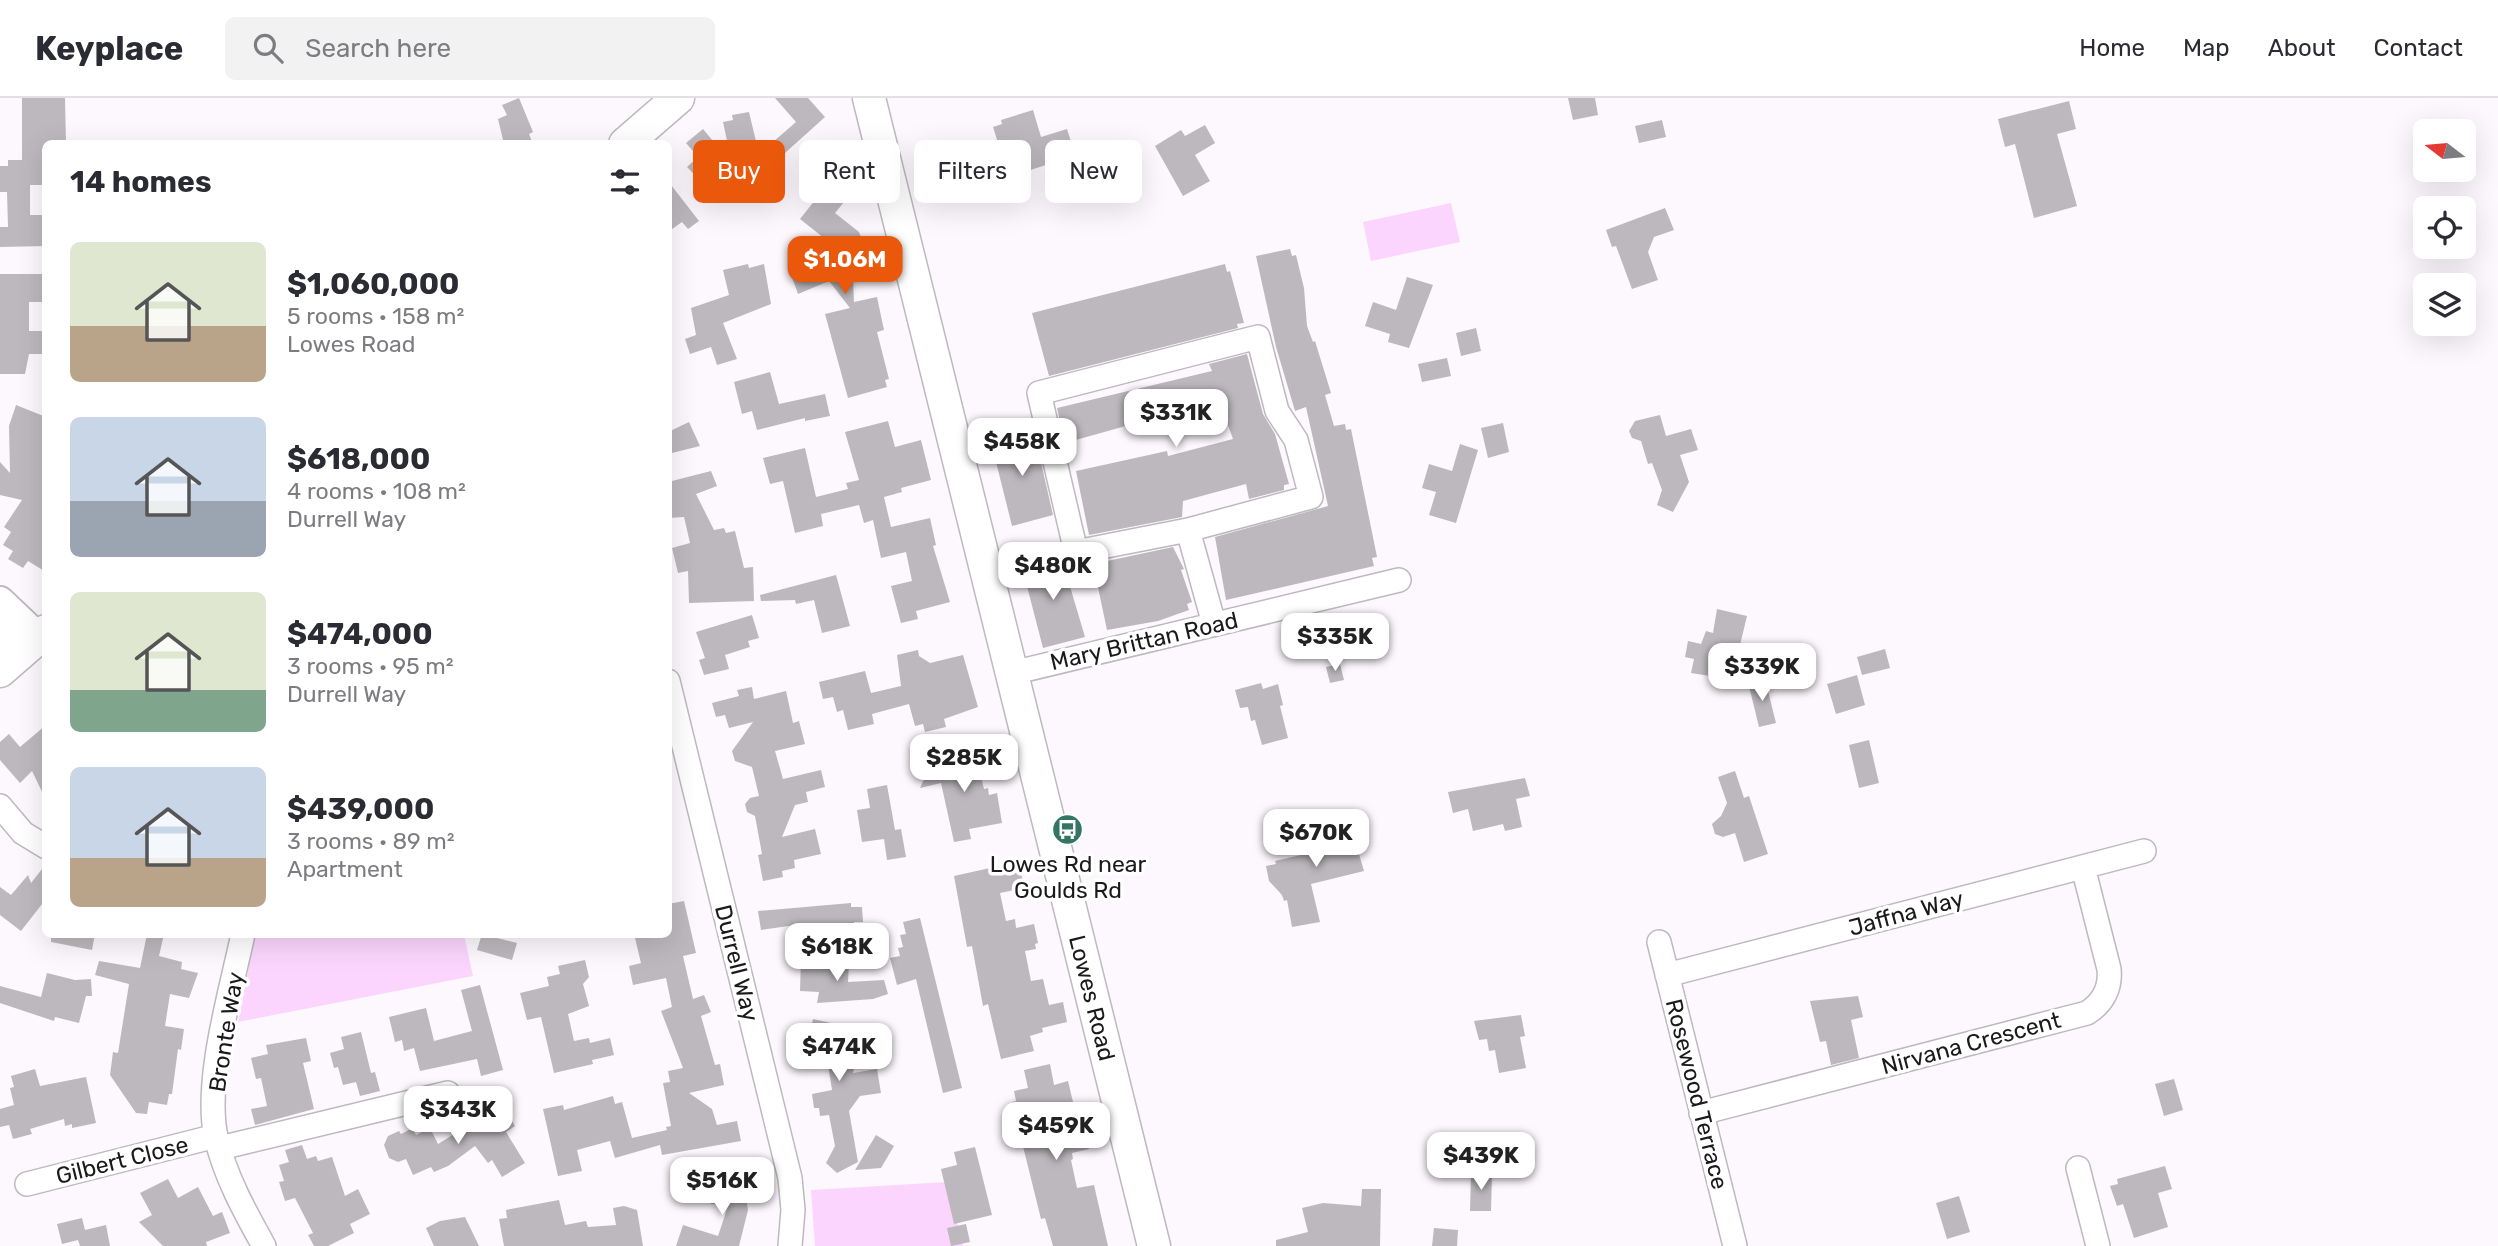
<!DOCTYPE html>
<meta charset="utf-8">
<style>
body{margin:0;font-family:Rubik,sans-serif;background:#f2f2f3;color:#2b2b33;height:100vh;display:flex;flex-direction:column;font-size:26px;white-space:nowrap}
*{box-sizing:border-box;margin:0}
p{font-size:23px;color:#7c7c81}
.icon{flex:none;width:38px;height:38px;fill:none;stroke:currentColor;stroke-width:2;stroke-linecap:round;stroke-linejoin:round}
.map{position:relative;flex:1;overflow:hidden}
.details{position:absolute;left:42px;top:42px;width:630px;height:798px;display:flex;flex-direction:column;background:#fff;border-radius:10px;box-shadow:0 7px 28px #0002}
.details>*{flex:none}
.hud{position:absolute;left:693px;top:42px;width:665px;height:63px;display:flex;gap:14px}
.needle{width:46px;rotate:286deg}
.tools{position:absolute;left:2413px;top:21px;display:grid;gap:14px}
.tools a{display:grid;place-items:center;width:63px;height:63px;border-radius:10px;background:#fff;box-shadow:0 7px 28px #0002;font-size:35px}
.price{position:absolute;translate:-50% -60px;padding:0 16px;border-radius:14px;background:#fff;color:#222;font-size:23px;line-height:46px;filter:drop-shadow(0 2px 4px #0008)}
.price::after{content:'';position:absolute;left:50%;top:42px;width:21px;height:16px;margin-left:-10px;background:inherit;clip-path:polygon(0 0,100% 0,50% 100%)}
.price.on{background:#ea580c;color:#fff}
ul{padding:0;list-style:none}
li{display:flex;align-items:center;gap:21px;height:175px;padding:0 28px}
li span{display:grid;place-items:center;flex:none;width:196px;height:140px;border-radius:10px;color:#555}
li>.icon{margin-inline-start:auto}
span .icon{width:84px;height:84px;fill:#fffc;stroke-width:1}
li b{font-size:30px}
h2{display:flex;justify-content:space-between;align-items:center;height:84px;padding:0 28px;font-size:30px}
.pill{padding:0 24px;border-radius:10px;background:#fff;box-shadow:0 7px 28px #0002;font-size:24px;line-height:63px}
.pill.on{background:#ea580c;color:#fff}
header{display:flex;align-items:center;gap:42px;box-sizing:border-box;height:98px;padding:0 35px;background:#fff;border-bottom:2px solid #e1e1e2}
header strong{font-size:33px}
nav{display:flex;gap:38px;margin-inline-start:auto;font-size:24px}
.search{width:490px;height:63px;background:#f2f2f3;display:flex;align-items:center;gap:18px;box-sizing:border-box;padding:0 24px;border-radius:10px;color:#7c7c81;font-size:26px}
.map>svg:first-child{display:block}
.green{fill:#fbd5fe}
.building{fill:#bcb8bd}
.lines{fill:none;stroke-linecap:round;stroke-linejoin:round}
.minor-casing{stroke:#bdb9be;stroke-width:26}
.tertiary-casing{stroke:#bdb9be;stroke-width:32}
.secondary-casing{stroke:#bdb9be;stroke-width:35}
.minor{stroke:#fff;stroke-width:23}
.tertiary{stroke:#fff;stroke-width:28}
.secondary{stroke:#fff;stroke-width:32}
.labels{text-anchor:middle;stroke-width:7;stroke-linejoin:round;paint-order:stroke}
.street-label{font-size:23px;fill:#1b191b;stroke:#fff}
.poi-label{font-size:23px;fill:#1b191b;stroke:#fff}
</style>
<header>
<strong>Keyplace</strong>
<div class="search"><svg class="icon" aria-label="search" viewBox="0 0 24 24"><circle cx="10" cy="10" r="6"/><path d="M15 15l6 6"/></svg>Search here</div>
<nav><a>Home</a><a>Map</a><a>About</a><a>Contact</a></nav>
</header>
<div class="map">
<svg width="2498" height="1148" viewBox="0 0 2498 1148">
<rect width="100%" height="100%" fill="#fdf8fd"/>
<path class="green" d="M1451 105 1460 144 1371 163 1363 124Z
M255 837H464L473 878 238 924Z
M947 1084 963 1148H815L811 1092Z"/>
<path class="building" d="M22 0H65L66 45H46V87H30V117H46V148L0 149V129H8L7 94H0V68H8V62H22Z
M519 0 533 34 529 36 533 46H504L498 21 507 17 502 7Z
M775 0H808L825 19 765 73 756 74 725 103 718 95 715 98 687 69 698 59 686 45 703 31 732 66 723 24 733 22 732 17 749 14 759 56 796 24Z
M1568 0H1595L1598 17 1573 22Z
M2069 3 2076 31 2057 36 2077 108 2034 120 2015 46 2005 49 1998 21Z
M1033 12 1041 39 1067 31 1074 53 1050 60 1052 65 1009 79 993 29 1002 26 1001 22Z
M1662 22 1666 39 1639 45 1635 28Z
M1205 27 1215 45 1195 57 1210 83 1183 98 1155 48 1181 32 1185 38Z
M831 82 850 97 835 115 859 134 868 159 847 167 853 182 854 204 877 199 884 232 877 234 889 281 885 282 887 289 848 300 825 216 850 210 829 183 798 196 789 171 839 152 800 121Z
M668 83 699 123 688 131 682 124 668 134Z
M1665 110 1674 132 1654 139 1648 154 1658 182 1632 191 1616 148 1612 149 1606 132Z
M1290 151 1292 158 1296 157 1304 190 1307 228 1313 244 1315 243 1331 295 1325 297 1334 328 1345 326 1346 332 1351 331 1377 459 1372 460 1374 468 1226 502 1215 439 1328 408 1306 309 1295 313 1276 249 1256 158Z
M748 166 749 170 764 166 771 206 723 225 737 261 717 267 711 249 690 256 685 241 696 237 691 210 729 197 723 172Z
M1225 166 1227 174 1230 173 1244 225 1237 226 1238 230 1049 278 1032 215Z
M0 176H46V204H29V233H46V256H29L25 276H0Z
M1407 179 1433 187 1409 250 1388 244 1390 236 1365 228 1373 204 1396 212Z
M1476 230 1481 253 1461 258 1456 235Z
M1247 256 1263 316 1275 336 1289 386 1284 387V392L1249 401 1246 386 1183 403 1182 419 1089 437 1076 373 1167 353 1168 358 1233 341 1221 308 1140 324 1065 345 1057 310 1212 273 1209 266Z
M1447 260 1451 278 1422 284 1418 266Z
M770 274 779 306 825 296 830 318 805 323V320L757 332 752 313 742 316 734 284Z
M16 307 46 319V474L28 463 23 470 8 461 13 453 3 447 11 434 4 429 22 402 0 397V364L10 375 9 328Z
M1660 317 1666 338 1691 331 1698 352 1680 357 1689 384 1673 414 1657 407 1662 392 1652 365 1648 366 1641 343 1632 340 1629 333 1635 323Z
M888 323 895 349 921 342 931 382 901 390 902 394 884 399 891 429 930 420 936 447 933 448 950 504 916 513 918 521 901 525 891 488 912 483 906 454 881 460 873 422 864 425 859 407 821 416 823 428 795 435 783 383 770 386 763 360 805 350 816 399 848 391 846 385 859 382 845 334Z
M689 324 700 348 668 356V334Z
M1503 325 1509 354 1488 360 1481 330Z
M1034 334 1053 417 1012 428 991 344Z
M1460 346 1478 352 1456 425 1429 417 1436 394 1422 390 1429 366 1452 373Z
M711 373 717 388 696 396 714 432 724 430 726 435 735 433 744 470 753 469 754 503 689 505 688 473 678 475 672 450 690 445 684 419 668 420V384Z
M1173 449 1184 471 1181 472 1192 504 1187 506 1189 512 1158 523 1107 532 1093 466Z
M1061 458 1085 539 1043 550 1022 469Z
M836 477 850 528 822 535 814 502 796 506 795 502 761 503 760 497Z
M1717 511 1747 518 1740 547 1748 549 1744 568 1713 562 1710 578 1691 575 1694 561 1685 559 1688 543 1701 546 1706 533 1713 535Z
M752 517 759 540 748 543 750 549 725 557 729 571 704 577 699 562 705 560 696 534Z
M1329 525 1335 551 1316 555 1310 529Z
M1885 551 1890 570 1862 577 1857 559Z
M918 552 919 558 930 565 963 557 978 609 944 621 946 629 925 634 923 626 915 628 909 606 872 616 874 626 848 632 843 612 837 614 833 599 823 601 819 584 865 573 871 595 901 588 897 557Z
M1340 566 1344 582 1330 585 1326 569Z
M1857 577 1865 607 1836 616 1827 586Z
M1765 581 1776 625 1759 629 1748 584Z
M1261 585 1263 591 1278 586 1283 607 1280 608 1288 640 1262 647 1255 622 1251 623 1248 609 1240 610 1235 592Z
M752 589 754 601 786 593 793 625 799 623 805 646 775 653 783 681 821 672 825 689 806 694 808 704 795 707 782 739 815 731 821 756 794 762 795 770 782 773 783 779 763 783 758 757 762 756 755 718 747 714 745 706 750 700 759 698 752 669 735 663 732 653 753 624 729 630 725 617 716 619 712 605 739 598 737 592Z
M46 627V702L32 673 20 685 0 662V644L9 636 20 649Z
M1869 642 1879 685 1859 690 1849 647Z
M959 652 960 658 975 655 984 691 988 690 989 697 997 695 1002 725 969 731 971 741 954 744 941 685 920 690 932 664 944 662 942 656Z
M1735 673 1744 700 1749 698 1768 756 1744 764 1735 735 1723 739 1715 736 1712 726 1721 718 1727 705 1718 679Z
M1525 680 1530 698 1516 701 1522 729 1505 733 1503 726 1473 733 1468 711 1453 715 1448 694Z
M887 687 895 732 901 731 906 759 887 762 884 741 862 744 857 712 870 710 867 691Z
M1348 719 1364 773 1311 786 1320 824 1292 829 1287 802 1284 803 1282 797 1269 783 1266 768 1276 766 1275 763 1318 753 1311 730Z
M46 766V801L21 833 0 817V789L11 797 28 777 31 785Z
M999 768 1000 773 1020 769 1024 790 1000 795 1006 823 1015 821 1016 830 1034 826 1038 845 1035 846 1036 851 1025 853 1031 883 1043 881 1049 907 1063 904 1067 924 1042 930 1043 934 1030 938 1034 953 1001 961 988 906 983 908 972 848 967 849 954 778Z
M684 803 696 855 683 858 693 901 704 897 711 914 701 918 715 967 720 966 724 987 689 995 712 1011 717 1027 737 1023 741 1043 662 1057 660 1047 615 1060 610 1043 577 1052 582 1073 558 1078 543 1011 563 1007 564 1012 613 998 615 1006 622 1004 632 1040 667 1032 666 1029 671 1028 663 985 670 984 668 973 683 970 661 913 672 909 666 880 633 887 629 868 641 865 634 836H668V806Z
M851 805V809H862L863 824H854V836L797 839 796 827 761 832 758 813Z
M920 820 962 990 943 995 916 881 897 887 890 860 900 858 898 850 903 849 900 837 906 836 903 824Z
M51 836H95L92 852 51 844Z
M147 836H164L159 858 182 864 181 871 198 875 189 900 170 896 165 928 184 931 181 952 178 951 172 996H169L167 1007 149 1004 147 1016 136 1015 110 977 113 954 118 955 129 886 95 877 99 863 140 870Z
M482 836H498L497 840 517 845 512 862 477 852Z
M585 862 589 879 583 886 589 908 568 916 574 943 589 940 590 945 610 940 614 957 592 962 593 966 554 975 541 919 527 922 520 895 549 888 547 879 560 876 558 868Z
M801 862 849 865 848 884 884 882 888 896 873 901 817 905 819 894 800 893Z
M47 875 75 882 91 881 92 898H86L79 925 55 919 54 923 0 905V888L41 899Z
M480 887 503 972 481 978 477 961 420 973 414 950 404 953 402 942 395 944 389 919 426 910 434 943 472 933 461 892Z
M1858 898 1863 919 1851 922 1859 960 1831 967 1826 943 1820 944 1810 903Z
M1521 917 1525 938 1520 939 1526 970 1499 975 1495 952 1489 953 1487 941 1479 942 1474 923Z
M813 921 863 932 853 975 877 971 881 995 860 998 849 1013 858 1064 837 1075 826 1065 835 1048 829 1017 820 1018 819 1010H814L812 996 832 992 828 966 795 958 800 937 809 939Z
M361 934 371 975 375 974 380 993 360 998 356 984 343 987 338 969 334 970 330 955 344 951 341 939Z
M306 940 311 963 303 965 314 1011 255 1027 251 1011 267 1008 261 980 256 981 251 960 268 956 266 947Z
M1050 966 1054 987 1068 983 1073 1004 1059 1007 1066 1035 1084 1031 1089 1051 1072 1055 1073 1061 1071 1062 1077 1090 1094 1087 1108 1148H1053L1045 1120 1041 1121 1012 1004 1016 1003 1014 993 1028 990 1024 972Z
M35 971 40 988 86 979 96 1025 72 1030V1026L65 1028 64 1021 30 1031 32 1036 13 1041 9 1027 0 1029V1011L14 1007 10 990 14 989 11 978Z
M2174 981 2183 1012 2164 1018 2155 986Z
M504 1011 515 1028 506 1034 525 1065 502 1079 492 1062 488 1065 475 1048 448 1068 434 1074 431 1069 413 1077 406 1061 398 1064 389 1060 384 1047 388 1038 399 1033 401 1036 413 1030 416 1037 430 1030 438 1046 480 1020 483 1024Z
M876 1037 894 1048 881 1070 855 1072Z
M302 1047 307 1061 316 1058 318 1063 332 1059 345 1098 358 1091 370 1116 350 1126 354 1135 328 1148H314L308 1137 313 1135 295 1100 285 1103 279 1084 284 1083 279 1067 289 1064 285 1052Z
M975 1049 992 1117 954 1126 941 1071 957 1067 954 1054Z
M2165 1068 2172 1091 2158 1095 2168 1129 2134 1140 2123 1106 2117 1108 2110 1088 2118 1086 2117 1081Z
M1471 1076H1492L1491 1113H1470Z
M743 1080 748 1112 739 1148H676L683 1127 718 1138 729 1105 711 1106 710 1082Z
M168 1081 178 1100 198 1089 213 1118 222 1114 230 1135 206 1144 207 1148H163L139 1124 152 1117 140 1095Z
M1362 1091H1381L1380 1148H1276V1142L1308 1134 1302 1110 1323 1105 1361 1108Z
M1959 1098 1970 1134 1947 1141 1936 1105Z
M559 1102 565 1127 586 1123 588 1129 616 1127 613 1110 624 1108 637 1112 643 1148H504L499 1121 507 1120 506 1112Z
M465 1119 479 1148H434L426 1130 440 1123Z
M82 1120 85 1132 106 1127 110 1148H80L78 1142 62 1146 57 1126Z
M966 1126 970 1144 951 1148 947 1130Z
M1434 1130 1458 1132 1457 1148H1432Z"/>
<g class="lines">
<defs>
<path id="minor" d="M1188 432 1311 399 1296 342 1277 313 1258 239 1039 295 1076 454 1188 432 1214 526
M1012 575 1399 482
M668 583 790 1080 793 1112 790 1148
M0 708 23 735 46 749
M243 836C231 893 204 983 216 1039 225 1078 245 1114 264 1148
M1659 844 1735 1148
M1667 877 2144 753
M1701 1015 2087 915C2103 905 2111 890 2109 871L2083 769
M220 1050 448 995
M2078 1070 2098 1148
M27 1086 216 1038"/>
<path id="tertiary" d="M0 503 38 539
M0 532 20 554"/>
<path id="secondary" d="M869 0 1154 1148
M625 46 678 0
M0 573 46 533"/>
</defs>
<use href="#minor" class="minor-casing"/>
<use href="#tertiary" class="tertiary-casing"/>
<use href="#secondary" class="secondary-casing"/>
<use href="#minor" class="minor"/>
<use href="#tertiary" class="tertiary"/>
<use href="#secondary" class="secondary"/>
</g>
<defs>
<symbol id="bus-disc" viewBox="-11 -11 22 22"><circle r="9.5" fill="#347564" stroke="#fff"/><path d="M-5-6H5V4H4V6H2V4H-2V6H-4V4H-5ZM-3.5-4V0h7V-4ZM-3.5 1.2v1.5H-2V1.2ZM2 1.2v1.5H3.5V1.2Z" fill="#fff"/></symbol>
</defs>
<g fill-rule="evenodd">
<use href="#bus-disc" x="1050" y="714" width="35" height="35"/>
</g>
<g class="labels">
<g class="street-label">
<text transform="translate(1144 543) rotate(-13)" y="8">Mary Brittan Road</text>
<text transform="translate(1906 815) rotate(-15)" y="8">Jaffna Way</text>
<text transform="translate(737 865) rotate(76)" y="8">Durrell Way</text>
<text transform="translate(1092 900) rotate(76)" y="8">Lowes Road</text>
<text transform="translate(226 934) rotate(-81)" y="8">Bronte Way</text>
<text transform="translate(1971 945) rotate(-15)" y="8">Nirvana Crescent</text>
<text transform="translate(1697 996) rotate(76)" y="8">Rosewood Terrace</text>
<text transform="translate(122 1062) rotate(-14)" y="8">Gilbert Close</text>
</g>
<g class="poi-label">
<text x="1068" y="774">Lowes Rd near<tspan x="1068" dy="26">Goulds Rd</tspan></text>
</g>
</g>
</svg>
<div class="tools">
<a><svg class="needle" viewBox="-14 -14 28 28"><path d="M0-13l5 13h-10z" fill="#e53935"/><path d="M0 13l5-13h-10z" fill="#7c7c81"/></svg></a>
<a><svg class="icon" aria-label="locate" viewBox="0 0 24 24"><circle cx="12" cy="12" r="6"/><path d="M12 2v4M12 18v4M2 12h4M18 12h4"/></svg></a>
<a><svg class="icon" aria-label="layers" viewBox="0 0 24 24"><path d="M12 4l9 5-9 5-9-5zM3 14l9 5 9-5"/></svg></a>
</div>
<b class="price on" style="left:845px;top:198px">$1.06M</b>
<b class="price" style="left:1176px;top:351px">$331K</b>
<b class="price" style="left:1022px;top:380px">$458K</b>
<b class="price" style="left:1053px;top:504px">$480K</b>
<b class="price" style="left:1335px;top:575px">$335K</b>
<b class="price" style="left:1762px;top:605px">$339K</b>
<b class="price" style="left:964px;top:696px">$285K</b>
<b class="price" style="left:1316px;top:771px">$670K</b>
<b class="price" style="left:837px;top:885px">$618K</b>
<b class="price" style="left:839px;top:985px">$474K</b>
<b class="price" style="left:458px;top:1048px">$343K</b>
<b class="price" style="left:1056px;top:1064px">$459K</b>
<b class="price" style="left:1481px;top:1094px">$439K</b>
<b class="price" style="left:722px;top:1119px">$516K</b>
<div class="hud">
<a class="pill on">Buy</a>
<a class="pill">Rent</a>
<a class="pill">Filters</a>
<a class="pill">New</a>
</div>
<section class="details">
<h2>14 homes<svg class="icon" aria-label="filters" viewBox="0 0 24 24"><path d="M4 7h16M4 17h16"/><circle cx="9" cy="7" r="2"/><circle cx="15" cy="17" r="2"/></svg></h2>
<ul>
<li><span style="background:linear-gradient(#dfe7d0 60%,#b9a48a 0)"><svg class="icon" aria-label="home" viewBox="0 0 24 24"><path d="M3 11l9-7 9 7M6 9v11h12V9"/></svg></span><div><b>$1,060,000</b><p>5 rooms · 158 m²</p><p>Lowes Road</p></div></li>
<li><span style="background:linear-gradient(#c9d6e8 60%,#9aa5b1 0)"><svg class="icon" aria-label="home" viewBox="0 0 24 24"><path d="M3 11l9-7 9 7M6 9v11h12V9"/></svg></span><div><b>$618,000</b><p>4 rooms · 108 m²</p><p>Durrell Way</p></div></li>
<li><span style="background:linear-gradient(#dfe7d0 70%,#7fa58c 0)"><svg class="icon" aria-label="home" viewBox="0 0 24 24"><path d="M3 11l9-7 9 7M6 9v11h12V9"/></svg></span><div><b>$474,000</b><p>3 rooms · 95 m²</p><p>Durrell Way</p></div></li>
<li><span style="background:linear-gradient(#c9d6e8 65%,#b9a48a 0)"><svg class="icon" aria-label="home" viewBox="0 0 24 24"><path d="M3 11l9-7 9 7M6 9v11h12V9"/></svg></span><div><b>$439,000</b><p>3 rooms · 89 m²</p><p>Apartment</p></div></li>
</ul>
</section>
</div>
